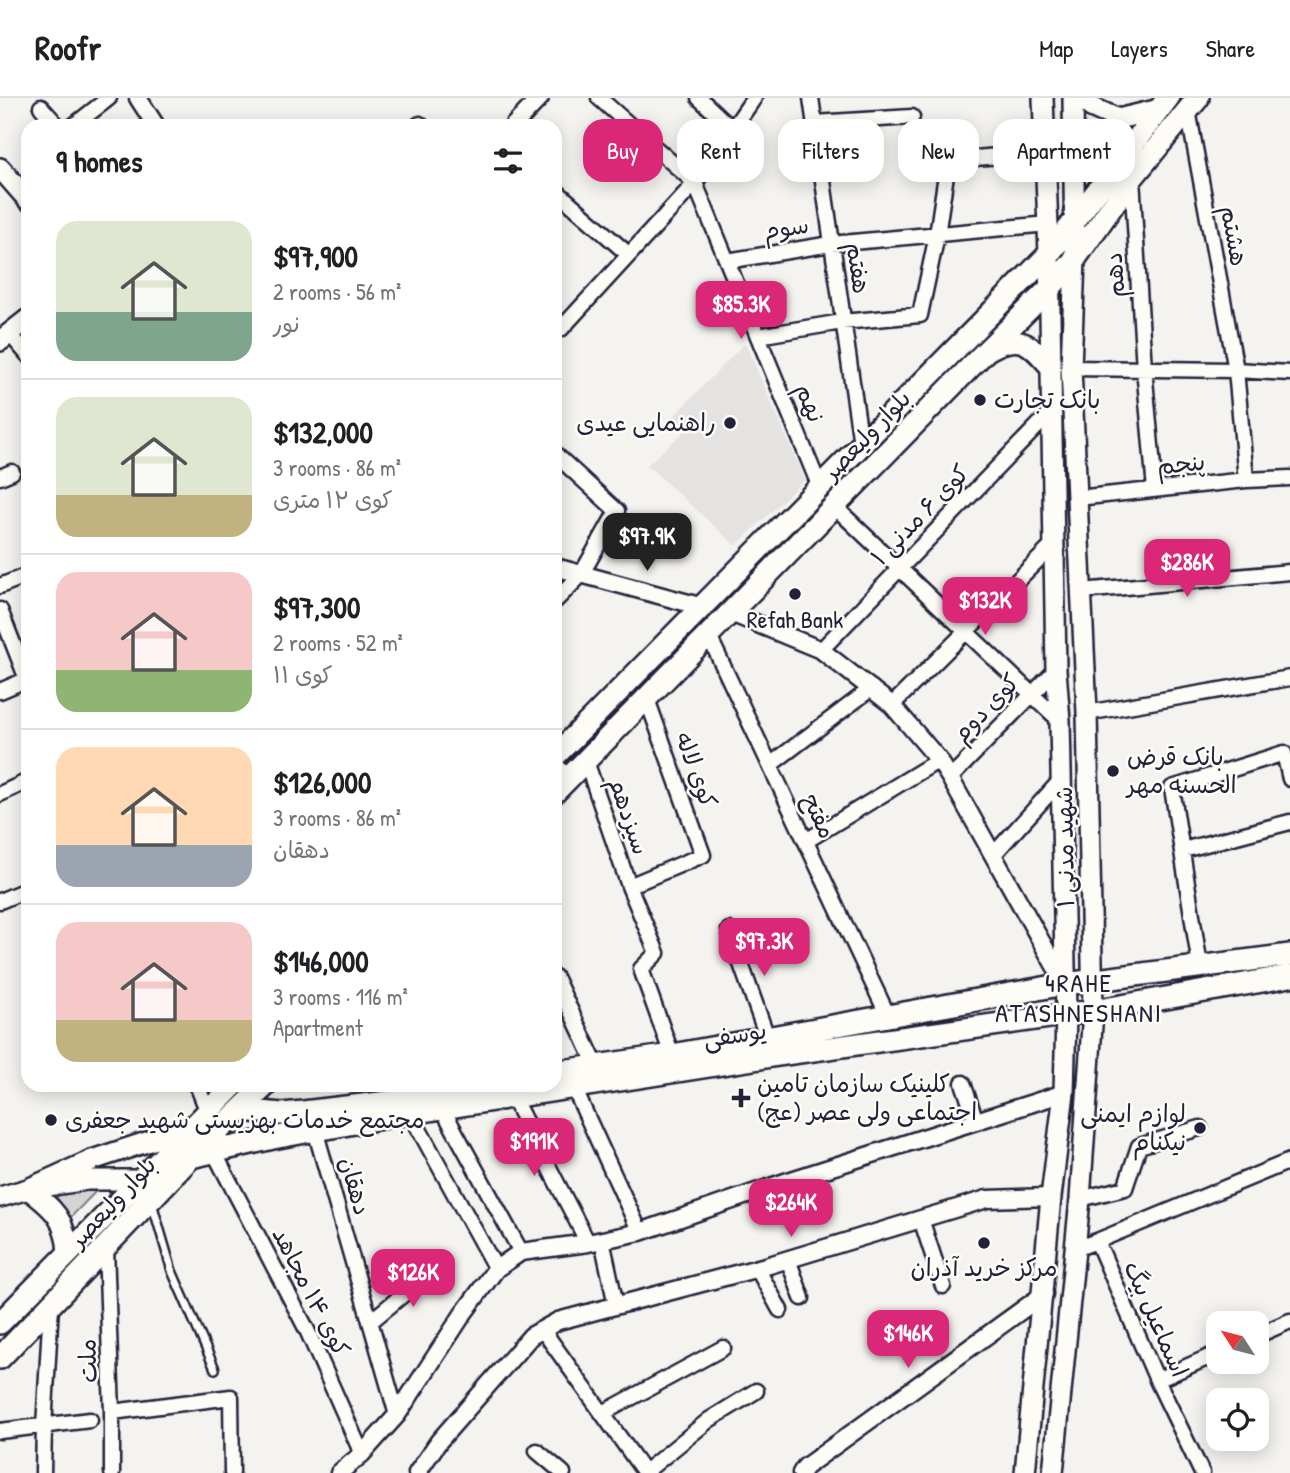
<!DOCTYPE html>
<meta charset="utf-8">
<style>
body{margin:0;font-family:"Patrick Hand","Playpen Sans Arabic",sans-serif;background:#f2f2f2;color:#202124;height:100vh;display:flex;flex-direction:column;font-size:26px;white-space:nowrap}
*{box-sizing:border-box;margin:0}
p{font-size:23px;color:#757577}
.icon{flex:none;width:38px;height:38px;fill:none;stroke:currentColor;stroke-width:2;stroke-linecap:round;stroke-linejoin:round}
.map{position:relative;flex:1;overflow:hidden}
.panel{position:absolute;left:21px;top:21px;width:541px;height:973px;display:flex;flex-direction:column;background:#fff;border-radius:21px;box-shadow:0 4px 18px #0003}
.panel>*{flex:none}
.hud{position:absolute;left:583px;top:21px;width:602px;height:63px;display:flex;gap:14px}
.needle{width:46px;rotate:306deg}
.controls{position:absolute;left:1206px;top:1213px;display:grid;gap:14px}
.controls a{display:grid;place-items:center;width:63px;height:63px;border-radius:14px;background:#fff;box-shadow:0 4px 18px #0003;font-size:35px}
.price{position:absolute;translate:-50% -60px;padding:0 16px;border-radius:14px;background:#db2777;color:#fff;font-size:23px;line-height:46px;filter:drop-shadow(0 2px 4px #0008)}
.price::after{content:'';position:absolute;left:50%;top:42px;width:21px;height:16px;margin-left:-10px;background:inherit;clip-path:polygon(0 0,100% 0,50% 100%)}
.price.active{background:#222;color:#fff}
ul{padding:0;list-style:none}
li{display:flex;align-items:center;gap:21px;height:175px;padding:0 35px}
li+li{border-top:2px solid #e0e0e0}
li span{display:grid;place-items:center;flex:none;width:196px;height:140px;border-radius:21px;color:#555}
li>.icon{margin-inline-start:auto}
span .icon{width:84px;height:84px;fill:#fffc;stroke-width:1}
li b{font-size:30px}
h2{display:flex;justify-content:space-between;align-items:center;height:84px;padding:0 35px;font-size:30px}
.pill{padding:0 24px;border-radius:21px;background:#fff;box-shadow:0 4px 18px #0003;font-size:24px;line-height:63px}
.pill.active{background:#db2777;color:#fff}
header{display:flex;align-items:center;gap:42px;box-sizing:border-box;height:98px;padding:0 35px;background:#fff;border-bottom:2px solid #e0e0e0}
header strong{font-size:33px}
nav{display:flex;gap:38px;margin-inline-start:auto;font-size:24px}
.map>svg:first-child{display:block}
.built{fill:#e4e3e2}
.green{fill:#d5d4d5;stroke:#7c7b88;stroke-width:2}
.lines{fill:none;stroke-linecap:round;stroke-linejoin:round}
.service-casing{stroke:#22223b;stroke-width:12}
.minor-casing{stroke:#22223b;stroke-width:19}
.tertiary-casing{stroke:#22223b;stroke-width:21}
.secondary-casing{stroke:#22223b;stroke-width:24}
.primary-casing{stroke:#22223b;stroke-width:26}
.service{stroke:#fdfcf7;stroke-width:7}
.minor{stroke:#fdfcf7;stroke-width:14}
.tertiary{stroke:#fdfcf7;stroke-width:16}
.secondary{stroke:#fdfcf7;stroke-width:19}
.primary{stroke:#fdfcf7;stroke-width:21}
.poi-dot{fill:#22223b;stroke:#fdfcf7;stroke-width:2.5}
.labels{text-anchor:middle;stroke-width:5;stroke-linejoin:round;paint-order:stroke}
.street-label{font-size:24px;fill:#22223b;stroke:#fdfcf7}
.poi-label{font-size:24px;fill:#22223b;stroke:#fdfcf7;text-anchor:start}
.neighbourhood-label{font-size:26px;letter-spacing:2px;fill:#22223b;stroke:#fdfcf7}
</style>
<header>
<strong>Roofr</strong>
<nav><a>Map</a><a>Layers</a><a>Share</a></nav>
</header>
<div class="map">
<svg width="1290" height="1375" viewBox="0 0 1290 1375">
<rect width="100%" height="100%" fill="#f4f3ef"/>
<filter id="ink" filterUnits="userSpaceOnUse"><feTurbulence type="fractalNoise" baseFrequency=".0143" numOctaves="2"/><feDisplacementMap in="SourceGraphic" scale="14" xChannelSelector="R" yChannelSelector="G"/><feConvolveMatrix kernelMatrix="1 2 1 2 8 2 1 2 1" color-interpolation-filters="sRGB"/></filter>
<g filter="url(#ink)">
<path class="built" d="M745 245 805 381 736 448 647 367 686 332 673 319Z"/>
<path class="green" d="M99 1090 70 1120 56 1098Z"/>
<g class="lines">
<defs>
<path id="service" d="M152 1105 172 1173 215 1271"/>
<path id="minor" d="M599 0 695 85 819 387
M699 0 732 31
M811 0 861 346
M41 9 58 28
M1188 12 1236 272 1246 382
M814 25 912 19
M73 28 109 0
M417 28 420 26
M964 61 1045 54
M1132 80 1144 270 1155 392
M555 92 629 157
M727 163 831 146 1048 126
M555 225 561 231 695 85 754 0
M10 236 28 257
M758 238 842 224 920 217 937 137 947 70
M1071 270 1236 272 1290 275
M555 356 617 413 581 477 555 503
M0 379 12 374
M1077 400 1246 382 1290 380
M835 409 1060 623
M0 488 28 477
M1082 493 1290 474
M0 512 28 584
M709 538 888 918
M821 552 1052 313
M0 593 28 581
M892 607 1054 446
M1087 615 1290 580
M586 663 629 788 657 855 641 871 672 957
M770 667 872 590
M950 680 1056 572
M0 696 28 683
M806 743 939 662
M1183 752 1290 724
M994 756 1061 682
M629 788 703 757 647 601
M0 803 28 791
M729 832 767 939
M1200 868 1172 690 1284 655 1290 681
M555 879 596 967
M963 985 976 1023
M197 987 207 1012
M573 988 640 1134
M512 998 588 1145
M442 1010 521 1154
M410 1015 496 1171
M315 1032 397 1317
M214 1054 307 1232 362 1356
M1080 1101 1125 1090 1139 1048 1200 1030
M921 1121 943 1188
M602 1142 616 1207
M1097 1143 1290 1063
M106 1150 112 1314V1375
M1075 1151 1097 1143 1157 1282 1202 1375
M788 1161 802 1200
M757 1170 780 1212
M370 1224 434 1171
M542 1231 645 1375
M1256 1238 1290 1223
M1157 1282 1218 1255
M112 1314 231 1299 232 1375
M603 1315 723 1250
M0 1333 90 1322
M537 1353 563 1375
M645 1374 709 1322 756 1293
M43 1375 44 1329 51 1208"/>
<path id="tertiary" d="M138 0 156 28
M513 28 540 0
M555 469 703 509
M731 515 821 552 892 607 939 662 950 680 1065 886
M339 1375 362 1356 397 1317 463 1216 496 1171 521 1154 588 1145 640 1134 788 1083 1064 995
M417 1375 439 1343 531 1238 558 1223 766 1168 987 1101 1051 1099
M801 1375 805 1369 1044 1196"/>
<path id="secondary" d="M1084 0 1091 9 1118 21 1160 11
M0 70 28 102
M0 243 28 221
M989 252C1021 234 1030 246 1051 270
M555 669 566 682
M28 1091 92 1062 189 1030
M28 1091C54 1111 66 1121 68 1155
M0 1099 28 1091 87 1082H138
M1025 1375 1051 1099 1064 995 1066 916 1060 623 1056 572 1049 156 1043 0
M1053 1375 1080 1101 1093 913 1087 615 1071 270 1075 161 1073 0"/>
<path id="primary" d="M555 658 1049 156 1168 0
M555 694 985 254 1049 191 1075 161 1132 80 1198 0
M555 974 672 957 1065 886 1290 857
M240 1012 282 1016 303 1014 405 1002 486 987
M191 1059 273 1040 398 1017 772 958 1093 913 1290 878
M0 1225 234 987
M0 1260 191 1059 266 987"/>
</defs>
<use href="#service" class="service-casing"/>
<use href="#minor" class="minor-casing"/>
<use href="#tertiary" class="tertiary-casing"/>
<use href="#secondary" class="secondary-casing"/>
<use href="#primary" class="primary-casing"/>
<use href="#service" class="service"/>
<use href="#minor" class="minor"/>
<use href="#tertiary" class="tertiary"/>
<use href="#secondary" class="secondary"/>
<use href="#primary" class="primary"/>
</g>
</g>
<g class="poi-dot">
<circle cx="980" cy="302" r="7"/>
<circle cx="730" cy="325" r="7"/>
<circle cx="795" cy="496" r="7"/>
<circle cx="1113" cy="673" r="7"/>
<path d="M737.5 989.5h7v7h7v7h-7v7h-7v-7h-7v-7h7z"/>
<circle cx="51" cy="1022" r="7"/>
<circle cx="1200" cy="1030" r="7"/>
<circle cx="984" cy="1145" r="7"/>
</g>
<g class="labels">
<g class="street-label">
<text transform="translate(786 130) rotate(-9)" y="8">سوم</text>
<text transform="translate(1234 138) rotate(80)" y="8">هشتم</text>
<text transform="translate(858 170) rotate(82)" y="8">هفتم</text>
<text transform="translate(1115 177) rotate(-94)" y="8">دهم</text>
<text transform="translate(810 305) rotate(68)" y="8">نهم</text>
<text transform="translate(867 337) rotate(-46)" y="8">بلوار ولیعصر</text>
<text transform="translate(1181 366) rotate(-6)" y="8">پنجم</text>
<text transform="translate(920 417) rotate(-46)" y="8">کوی ۶ مدنی ۱</text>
<text transform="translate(986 610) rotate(-46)" y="8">کوی دوم</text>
<text transform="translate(696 672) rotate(70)" y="8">کوی لاله</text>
<text transform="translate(629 718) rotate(71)" y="8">سیزدهم</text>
<text transform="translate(819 718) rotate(65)" y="8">مفتح</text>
<text transform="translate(1065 749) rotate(-91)" y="8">شهید مدنی ۱</text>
<text transform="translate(735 937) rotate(-9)" y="8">یوسفی</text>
<text transform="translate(355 1088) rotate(74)" y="8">دهقان</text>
<text transform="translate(113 1104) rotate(-47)" y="8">بلوار ولیعصر</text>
<text transform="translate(311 1194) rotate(63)" y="8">کوی ۱۴ مجاهد</text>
<text transform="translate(1156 1221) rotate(66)" y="8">اسماعیل بیگ</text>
<text transform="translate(88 1263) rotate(-92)" y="8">ملت</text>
</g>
<g class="poi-label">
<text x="994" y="310">بانک تجارت</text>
<text x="716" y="333" text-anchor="end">راهنمایی عیدی</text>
<text x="795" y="530" text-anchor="middle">Refah Bank</text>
<text x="1127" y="667">بانک قرض<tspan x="1127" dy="28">الحسنه مهر</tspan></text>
<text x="757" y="994">کلینیک سازمان تامین<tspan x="757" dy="28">اجتماعی ولی عصر (عج)</tspan></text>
<text x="1186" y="1024" text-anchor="end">لوازم ایمنی<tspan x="1186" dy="28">نیکنام</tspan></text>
<text x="65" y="1030">مجتمع خدمات بهزیستی شهید جعفری</text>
<text x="984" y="1178" text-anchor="middle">مرکز خرید آذران</text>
</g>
<g class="neighbourhood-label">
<text x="1079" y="894">4RAHE<tspan x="1079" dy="30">ATASHNESHANI</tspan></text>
</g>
</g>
</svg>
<div class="controls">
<a><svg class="needle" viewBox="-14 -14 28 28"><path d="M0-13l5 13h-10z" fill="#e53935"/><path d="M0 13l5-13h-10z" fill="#757577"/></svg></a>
<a><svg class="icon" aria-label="locate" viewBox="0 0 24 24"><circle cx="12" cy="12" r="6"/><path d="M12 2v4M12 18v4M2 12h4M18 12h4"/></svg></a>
</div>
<b class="price" style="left:741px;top:243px">$85.3K</b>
<b class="price active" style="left:647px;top:475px">$97.9K</b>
<b class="price" style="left:1187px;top:501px">$286K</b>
<b class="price" style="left:985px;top:539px">$132K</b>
<b class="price" style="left:764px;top:880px">$97.3K</b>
<b class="price" style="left:534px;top:1080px">$191K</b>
<b class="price" style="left:791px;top:1141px">$264K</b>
<b class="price" style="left:413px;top:1211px">$126K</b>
<b class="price" style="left:908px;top:1272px">$146K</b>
<div class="hud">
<a class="pill active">Buy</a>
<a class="pill">Rent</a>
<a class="pill">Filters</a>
<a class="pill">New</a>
<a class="pill">Apartment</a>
</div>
<section class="panel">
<h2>9 homes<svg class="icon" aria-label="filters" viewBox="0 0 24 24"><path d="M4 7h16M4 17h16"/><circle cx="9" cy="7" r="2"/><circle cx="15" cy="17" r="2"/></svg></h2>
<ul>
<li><span style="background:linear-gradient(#dfe7d0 65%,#7fa58c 0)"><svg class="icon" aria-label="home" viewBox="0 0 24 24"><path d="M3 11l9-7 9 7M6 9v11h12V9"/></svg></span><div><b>$97,900</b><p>2 rooms · 56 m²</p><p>نور</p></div></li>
<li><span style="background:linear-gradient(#dfe7d0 70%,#c2b280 0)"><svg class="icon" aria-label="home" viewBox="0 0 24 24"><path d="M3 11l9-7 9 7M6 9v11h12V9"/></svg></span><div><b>$132,000</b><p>3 rooms · 86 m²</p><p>کوی ۱۲ متری</p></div></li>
<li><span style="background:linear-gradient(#f6c9c9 70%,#8fb573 0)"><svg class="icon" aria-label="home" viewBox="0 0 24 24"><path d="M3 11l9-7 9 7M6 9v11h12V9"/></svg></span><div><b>$97,300</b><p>2 rooms · 52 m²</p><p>کوی ۱۱</p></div></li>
<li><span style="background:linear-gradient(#ffd9b3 70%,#9aa5b1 0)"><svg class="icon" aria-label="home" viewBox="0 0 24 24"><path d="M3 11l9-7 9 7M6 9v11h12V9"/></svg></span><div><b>$126,000</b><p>3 rooms · 86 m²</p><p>دهقان</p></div></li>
<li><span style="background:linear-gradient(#f6c9c9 70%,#c2b280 0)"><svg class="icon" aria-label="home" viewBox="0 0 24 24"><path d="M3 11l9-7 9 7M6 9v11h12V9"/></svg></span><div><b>$146,000</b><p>3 rooms · 116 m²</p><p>Apartment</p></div></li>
</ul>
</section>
</div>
